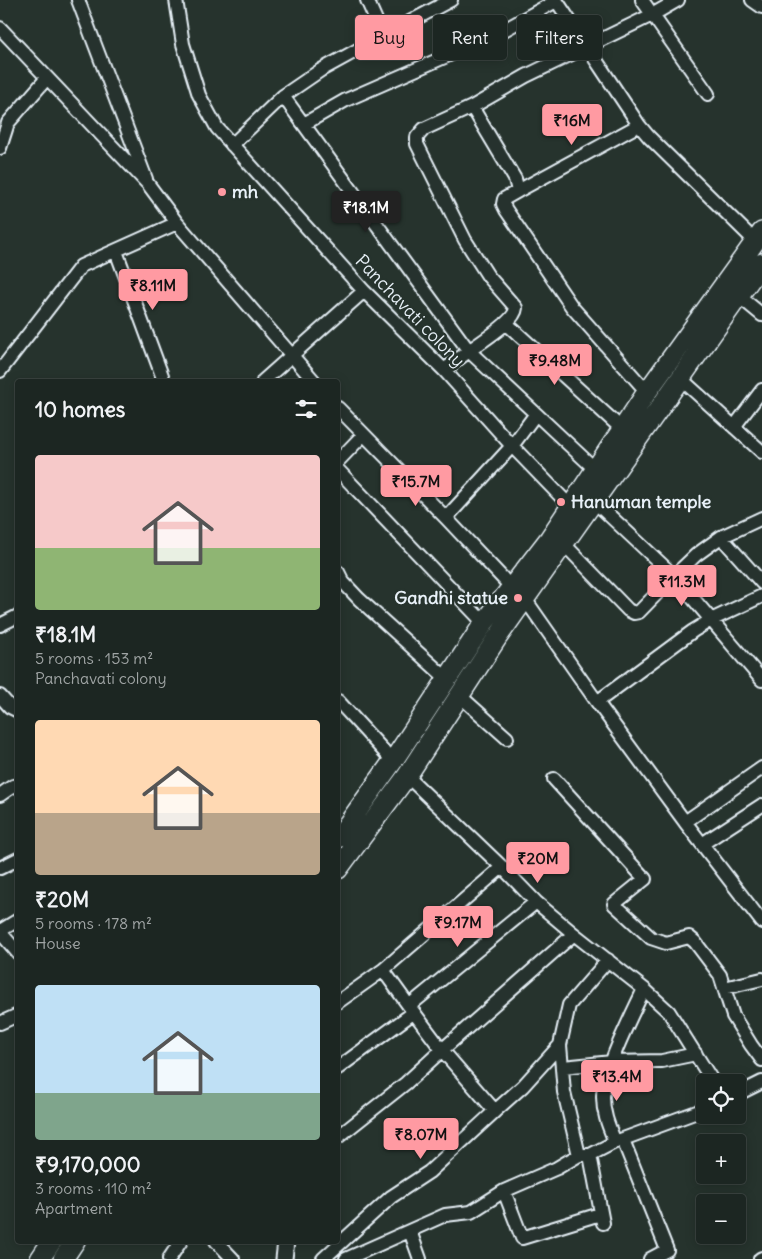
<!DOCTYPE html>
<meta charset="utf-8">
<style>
body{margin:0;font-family:Delius,sans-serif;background:#29322f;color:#f1f3f6;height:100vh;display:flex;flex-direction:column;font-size:19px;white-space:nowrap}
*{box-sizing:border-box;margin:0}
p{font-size:16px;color:#a0a5a5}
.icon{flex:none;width:28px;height:28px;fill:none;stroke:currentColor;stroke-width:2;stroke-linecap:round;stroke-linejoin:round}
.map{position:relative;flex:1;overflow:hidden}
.panel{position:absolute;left:15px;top:379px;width:325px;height:865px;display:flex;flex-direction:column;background:#1c2622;border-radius:5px;box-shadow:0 2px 12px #0003,0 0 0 1px #3a4340}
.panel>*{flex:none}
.top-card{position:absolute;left:355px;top:15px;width:331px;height:45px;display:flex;gap:10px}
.fabs{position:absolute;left:696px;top:1074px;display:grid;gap:10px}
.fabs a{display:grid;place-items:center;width:50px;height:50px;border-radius:5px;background:#1c2622;box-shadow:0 2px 12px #0003,0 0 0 1px #3a4340;font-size:25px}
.price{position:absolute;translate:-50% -42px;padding:0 11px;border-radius:5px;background:#ff9aa2;color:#111;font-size:16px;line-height:32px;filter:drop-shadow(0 1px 2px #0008)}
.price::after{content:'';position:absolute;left:50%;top:30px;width:15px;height:11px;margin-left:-8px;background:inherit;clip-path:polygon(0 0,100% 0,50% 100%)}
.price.active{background:#222;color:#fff}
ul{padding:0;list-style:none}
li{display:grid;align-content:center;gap:10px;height:265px;padding:0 20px}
li span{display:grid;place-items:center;height:155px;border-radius:5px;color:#555}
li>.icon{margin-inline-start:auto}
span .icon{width:90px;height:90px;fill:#fffc;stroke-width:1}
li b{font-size:21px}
h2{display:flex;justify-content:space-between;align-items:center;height:60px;padding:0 20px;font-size:21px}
.tag{padding:0 18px;border-radius:5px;background:#1c2622;box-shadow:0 2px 12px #0003,0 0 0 1px #3a4340;font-size:18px;line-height:45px}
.tag.active{background:#ff9aa2;color:#111}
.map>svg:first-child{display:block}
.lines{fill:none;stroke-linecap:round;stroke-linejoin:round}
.minor-casing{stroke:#e8f1f8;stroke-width:16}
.tertiary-casing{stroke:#e8f1f8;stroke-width:19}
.primary-casing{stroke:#e8f1f8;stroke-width:22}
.minor{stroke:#26332d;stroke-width:12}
.tertiary{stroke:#26332d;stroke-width:15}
.primary{stroke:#26332d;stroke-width:19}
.poi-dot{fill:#ff9aa2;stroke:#26332d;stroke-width:2}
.labels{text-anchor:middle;stroke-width:4.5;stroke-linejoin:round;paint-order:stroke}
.poi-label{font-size:18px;font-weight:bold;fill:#e8f1f8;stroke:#26332d;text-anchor:start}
.street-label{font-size:18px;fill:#e8f1f8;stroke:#26332d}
</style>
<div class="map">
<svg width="762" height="1259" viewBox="0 0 762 1259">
<rect width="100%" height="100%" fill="#26332d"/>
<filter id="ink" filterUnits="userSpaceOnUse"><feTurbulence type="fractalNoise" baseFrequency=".02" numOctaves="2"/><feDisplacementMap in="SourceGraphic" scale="10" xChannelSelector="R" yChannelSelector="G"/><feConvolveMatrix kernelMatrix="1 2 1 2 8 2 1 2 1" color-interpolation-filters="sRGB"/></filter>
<g filter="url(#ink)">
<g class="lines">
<defs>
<path id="minor" d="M78 0 146 179
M176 0 183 44 199 95 217 128 364 291 444 370 512 446 570 506
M556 0 639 125 649 137 755 241
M642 0 708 94
M752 0 762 7
M0 28 148 184 177 223 81 266 0 371
M383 36 451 0
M283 96 469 351 444 370
M472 107 515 179 518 191 504 199 503 204 506 210 572 307 647 392
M304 124 346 100 495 35 556 1
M232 145 283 96 321 70 383 36 367 0
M0 148 8 123 47 78
M518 191 639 125
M177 223 314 381
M116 251 164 381
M739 296 762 315
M506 323 622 429
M680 378 762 452
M263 381 364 291
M338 408 446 518 512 588
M734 427 762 390
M338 461 363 435
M338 470 484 623
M596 470 469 351C480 342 515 322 516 308L488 276 465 240 417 144V137L424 129 472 107 526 76 652 15 678 0
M594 501 674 576 696 555 721 537 762 518
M446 518 512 446 535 415
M721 537 762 583
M563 543 628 610 634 613 639 612 674 576 762 680
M338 572 343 582 359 599 446 678
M525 599 597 702 685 822 762 922
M0 625 18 616
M459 695 507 738
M0 696 10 707 18 711
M338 701 393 761
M597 702 693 631 711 620 762 596
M407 776 502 867
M554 779 645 879 614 904 651 938 666 943 689 937 695 942 720 975 733 1016 751 1045 762 1060
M0 795 13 786 18 785
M685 822 762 768
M702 844 762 805
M0 868 18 859
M0 931 18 920
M0 932 18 953
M383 970 409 1006 536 902
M724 988 762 979
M338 1002 383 970 502 867 536 902 574 934 644 989 669 1012 713 1082
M409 1006 442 1050 574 934
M0 1023 18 1015
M563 1067 612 1062 662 1061 696 1054
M338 1068 413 1013
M738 1094 762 1082
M495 1111 523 1086 560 1045
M623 1140 667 1250 650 1259
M615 1142C609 1127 603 1114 603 1097 603 1071 632 1015 644 989
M579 1155 564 1092 560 1045 569 1005 608 960
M590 1155 603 1223
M504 1191 522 1238 600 1214
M410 1231 420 1259
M216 1241 233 1259
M169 1259 181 1241
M323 1259 391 1197 429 1172 495 1111 442 1050 406 1083 338 1137
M346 1259 445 1215 471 1212 504 1191 557 1168 579 1155H590L615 1142 705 1109
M760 1259 762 1258"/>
<path id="tertiary" d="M284 1259 286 1241"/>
<path id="primary" d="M338 838 393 761 484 623 549 539 647 392 762 232
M338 869 407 776 497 638 762 263
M40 1259 52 1241
M63 1259 75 1241"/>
</defs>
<use href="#minor" class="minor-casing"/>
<use href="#tertiary" class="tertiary-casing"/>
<use href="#primary" class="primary-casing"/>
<use href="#minor" class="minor"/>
<use href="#tertiary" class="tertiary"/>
<use href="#primary" class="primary"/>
</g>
</g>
<g class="poi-dot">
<circle cx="222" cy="192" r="5"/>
<circle cx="561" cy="502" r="5"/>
<circle cx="518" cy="598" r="5"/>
</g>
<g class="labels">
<g class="poi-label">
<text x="232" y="198">mh</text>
<text x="571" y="508">Hanuman temple</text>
<text x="508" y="604" text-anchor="end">Gandhi statue</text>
</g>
<g class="street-label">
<text transform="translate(410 311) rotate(46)" y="6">Panchavati colony</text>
</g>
</g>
</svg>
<div class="fabs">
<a><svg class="icon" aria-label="locate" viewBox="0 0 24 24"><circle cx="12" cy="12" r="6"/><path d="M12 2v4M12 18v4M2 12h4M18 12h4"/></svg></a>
<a>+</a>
<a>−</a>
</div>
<b class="price" style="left:572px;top:146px">₹16M</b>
<b class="price active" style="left:366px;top:233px">₹18.1M</b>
<b class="price" style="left:153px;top:311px">₹8.11M</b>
<b class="price" style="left:555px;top:386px">₹9.48M</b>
<b class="price" style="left:416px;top:507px">₹15.7M</b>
<b class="price" style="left:682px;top:607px">₹11.3M</b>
<b class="price" style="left:538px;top:884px">₹20M</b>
<b class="price" style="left:458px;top:948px">₹9.17M</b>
<b class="price" style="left:617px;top:1102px">₹13.4M</b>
<b class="price" style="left:421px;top:1160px">₹8.07M</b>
<div class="top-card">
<a class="tag active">Buy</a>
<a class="tag">Rent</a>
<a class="tag">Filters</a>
</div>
<section class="panel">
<h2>10 homes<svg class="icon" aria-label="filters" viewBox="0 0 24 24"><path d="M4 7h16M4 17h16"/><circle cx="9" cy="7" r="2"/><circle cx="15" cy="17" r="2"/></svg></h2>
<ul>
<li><span style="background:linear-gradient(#f6c9c9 60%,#8fb573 0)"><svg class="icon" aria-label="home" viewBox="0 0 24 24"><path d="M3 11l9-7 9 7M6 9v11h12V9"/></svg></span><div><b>₹18.1M</b><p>5 rooms · 153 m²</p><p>Panchavati colony</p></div></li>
<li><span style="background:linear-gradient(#ffd9b3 60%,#b9a48a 0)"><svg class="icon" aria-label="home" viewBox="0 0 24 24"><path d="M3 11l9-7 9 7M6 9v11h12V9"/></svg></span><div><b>₹20M</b><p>5 rooms · 178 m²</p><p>House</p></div></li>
<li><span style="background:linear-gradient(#bfe0f5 70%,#7fa58c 0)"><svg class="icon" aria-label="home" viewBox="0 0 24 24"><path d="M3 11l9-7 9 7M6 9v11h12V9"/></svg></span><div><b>₹9,170,000</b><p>3 rooms · 110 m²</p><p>Apartment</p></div></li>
</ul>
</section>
</div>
